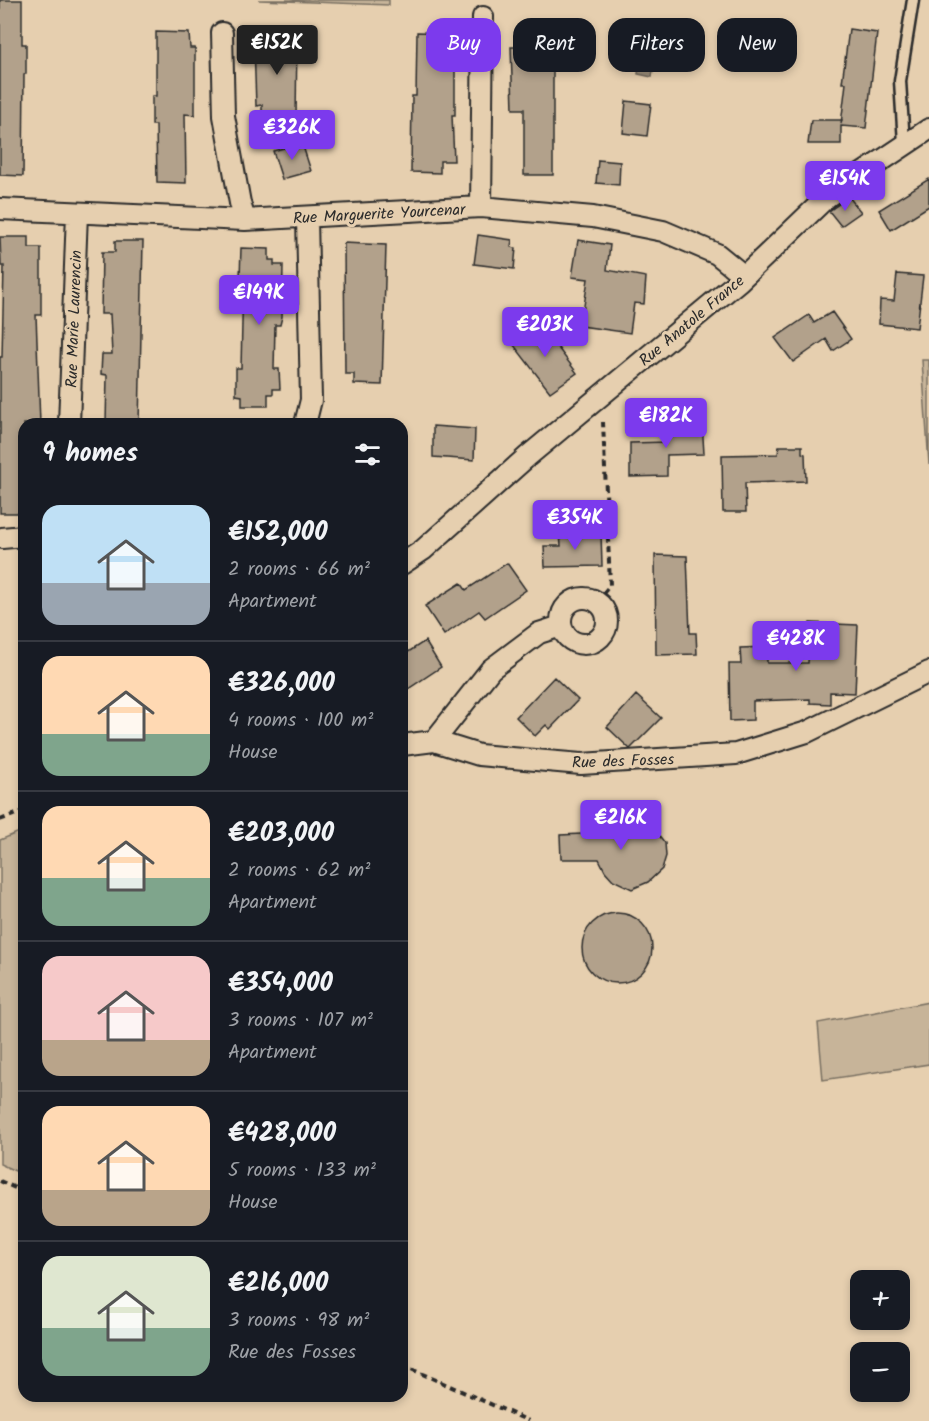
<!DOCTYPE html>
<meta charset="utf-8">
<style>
body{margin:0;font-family:Kalam,sans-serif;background:#242831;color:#f1f3f6;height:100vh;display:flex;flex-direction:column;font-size:22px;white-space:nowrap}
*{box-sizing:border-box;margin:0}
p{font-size:20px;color:#9ea1a6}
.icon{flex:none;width:33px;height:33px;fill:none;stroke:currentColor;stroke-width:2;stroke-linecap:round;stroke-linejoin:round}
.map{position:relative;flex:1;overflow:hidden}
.side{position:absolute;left:18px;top:418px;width:390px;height:984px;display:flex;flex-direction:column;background:#171b24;border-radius:18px;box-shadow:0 3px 9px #0003}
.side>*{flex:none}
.top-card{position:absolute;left:426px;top:18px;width:412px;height:54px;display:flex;gap:12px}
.tools{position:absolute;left:850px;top:1270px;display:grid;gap:12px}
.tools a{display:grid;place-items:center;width:60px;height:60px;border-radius:12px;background:#171b24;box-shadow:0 3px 9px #0003;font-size:30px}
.price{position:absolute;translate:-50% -51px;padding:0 14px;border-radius:6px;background:#7c3aed;color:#fff;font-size:20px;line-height:39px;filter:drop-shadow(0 2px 3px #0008)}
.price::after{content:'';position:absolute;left:50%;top:36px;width:18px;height:14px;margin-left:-9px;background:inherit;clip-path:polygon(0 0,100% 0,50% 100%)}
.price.on{background:#222;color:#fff}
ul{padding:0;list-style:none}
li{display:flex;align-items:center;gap:18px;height:150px;padding:0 24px}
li+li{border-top:2px solid #363941}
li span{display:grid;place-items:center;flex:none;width:168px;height:120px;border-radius:18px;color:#555}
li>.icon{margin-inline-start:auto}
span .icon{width:72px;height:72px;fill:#fffc;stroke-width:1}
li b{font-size:26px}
h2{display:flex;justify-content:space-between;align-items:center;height:72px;padding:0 24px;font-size:26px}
.chip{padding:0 21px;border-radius:18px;background:#171b24;box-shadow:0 3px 9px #0003;font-size:21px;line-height:54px}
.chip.on{background:#7c3aed;color:#fff}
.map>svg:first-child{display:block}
.green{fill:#c7b499;stroke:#797062;stroke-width:1.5}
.water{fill:#9c8e7a;stroke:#6f665a;stroke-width:1.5}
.building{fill:#b2a18b;stroke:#2b2b2b;stroke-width:1.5}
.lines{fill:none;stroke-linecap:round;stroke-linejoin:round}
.service-casing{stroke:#2b2b2b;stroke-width:15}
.minor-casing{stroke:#2b2b2b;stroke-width:24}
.path{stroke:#2b2b2b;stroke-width:4;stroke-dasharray:6 4.5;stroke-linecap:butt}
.service{stroke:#e6cfaf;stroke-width:10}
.minor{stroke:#e6cfaf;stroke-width:20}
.labels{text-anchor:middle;stroke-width:6;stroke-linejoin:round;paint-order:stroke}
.street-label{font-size:16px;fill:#2b2b2b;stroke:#e6cfaf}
</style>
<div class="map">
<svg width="929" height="1421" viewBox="0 0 929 1421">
<rect width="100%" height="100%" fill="#e6cfaf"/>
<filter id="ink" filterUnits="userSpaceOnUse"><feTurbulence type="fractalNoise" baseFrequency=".0167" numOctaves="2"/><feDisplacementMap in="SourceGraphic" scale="12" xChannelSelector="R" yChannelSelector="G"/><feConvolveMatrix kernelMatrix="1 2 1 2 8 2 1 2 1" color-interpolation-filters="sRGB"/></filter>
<g filter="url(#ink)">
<path class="green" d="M259 0H389V5Z
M922 360H929V465Z
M24 830V1175L0 1164V840Z
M929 1002V1064L823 1080 818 1023Z"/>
<path class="water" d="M641 48H656L652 77 638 74Z"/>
<path class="building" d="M0 0H22V44H26V74H24L23 176 0 175Z
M849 29 877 33 866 128 841 126V144H808L811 120H842L841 124 846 83H842Z
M156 32 189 33 190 48H195V115L185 114 186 183 157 182 156 125H152V96H156Z
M417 32 450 33V49H455V115H452L454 161H440V173L411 172 412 96H416Z
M267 33H297L296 119 262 118V105L256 106 254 44H267Z
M520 35H553V175H524V109H513L511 47H520Z
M626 101 651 104 647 136 623 133Z
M302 143 311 171 282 179 273 151Z
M598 160 620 162 619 185 596 183Z
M929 179V206L891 230 879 210Z
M849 197 861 212 841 226 829 211Z
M478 235 512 240 511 247 516 248 514 269 474 264Z
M0 237H29V248H41V315H36L40 424H24V513H0V357H2L4 266H1Z
M578 240 610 245 607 270 646 277 644 304 634 303 630 333 581 326 588 279 572 277Z
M115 241H143L139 424H106L107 375 101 374 102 354H112L110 314H101L102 252H115Z
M344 243 386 245 382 385 354 384V374H345Z
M241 248 269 249V260H274V265H283L282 317 280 325H275L274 369H279L280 389H273V394H268V406H242V396L236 395V368H241L243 278 240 277Z
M897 274 923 276 917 328 879 324 880 300 894 301Z
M832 312 851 339 833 351 826 339 793 362 775 338 809 315 814 323Z
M540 324 577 373 550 392 513 344Z
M702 421 704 454 667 455V476L630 477V443L666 442V422Z
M433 426 475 429 474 460 433 457Z
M779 446H802V453L805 454 806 481 745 483 746 512H723L722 455 778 454Z
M601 533 602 566 545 567 544 546H561L560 534Z
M655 555 687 556 690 633H696L697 654 656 655Z
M507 563 526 590 485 618 479 611 444 635 425 606 461 583 466 590Z
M810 623 858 625 855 693 830 692V704L810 703V699L753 701V720L730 721 729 664H741L740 648 767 647V663H808Z
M425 641 441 667 402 693V656Z
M554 677 578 700 550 729 546 725 535 736 516 717Z
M636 695 661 718 630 749 607 727Z
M627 819 639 820 650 824 665 843 666 856 662 869 648 882 632 889 613 880 605 871 599 859H561L560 835 605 833 618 823Z
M582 948a35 35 0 1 1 70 0a35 35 0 1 1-70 0Z"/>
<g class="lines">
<defs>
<path id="service" d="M904 143 900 81 913 0"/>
<path id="minor" d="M222 33 224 116 240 203 245 220
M481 207 483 17
M0 209 245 220 481 207 593 217 663 231 717 254 744 276
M69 424 77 213
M305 424 311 400 307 218
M2 538 24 536
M402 564 423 550 528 456 739 281 827 197 929 129
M561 621a23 23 0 1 1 46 0a23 23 0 1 1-46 0Z
M434 741 491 669 539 633 561 626
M402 745 434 741 479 755 581 764 736 754 807 732 929 672"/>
</defs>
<use href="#service" class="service-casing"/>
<use href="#minor" class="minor-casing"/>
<path class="path" d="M597 601 610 585 603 422
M0 820 24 811
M0 1181 24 1192
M402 1365 529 1421"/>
<use href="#service" class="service"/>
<use href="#minor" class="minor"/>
</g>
</g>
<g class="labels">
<g class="street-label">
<text transform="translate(379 213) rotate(-3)" y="6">Rue Marguerite Yourcenar</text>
<text transform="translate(73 319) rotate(-88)" y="6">Rue Marie Laurencin</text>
<text transform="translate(691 320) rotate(-40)" y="6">Rue Anatole France</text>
<text transform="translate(623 760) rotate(-2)" y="6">Rue des Fosses</text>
</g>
</g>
</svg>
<div class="tools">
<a>+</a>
<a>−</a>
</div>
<b class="price on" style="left:277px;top:76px">€152K</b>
<b class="price" style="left:292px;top:161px">€326K</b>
<b class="price" style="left:845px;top:212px">€154K</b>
<b class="price" style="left:259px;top:326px">€149K</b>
<b class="price" style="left:545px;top:358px">€203K</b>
<b class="price" style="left:666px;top:449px">€182K</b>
<b class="price" style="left:575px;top:551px">€354K</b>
<b class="price" style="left:796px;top:672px">€428K</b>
<b class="price" style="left:621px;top:851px">€216K</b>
<div class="top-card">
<a class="chip on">Buy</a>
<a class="chip">Rent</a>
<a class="chip">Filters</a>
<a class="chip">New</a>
</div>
<section class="side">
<h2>9 homes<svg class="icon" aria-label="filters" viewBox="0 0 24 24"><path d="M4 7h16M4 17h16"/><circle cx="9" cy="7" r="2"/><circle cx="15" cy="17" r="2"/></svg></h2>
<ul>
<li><span style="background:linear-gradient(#bfe0f5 65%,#9aa5b1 0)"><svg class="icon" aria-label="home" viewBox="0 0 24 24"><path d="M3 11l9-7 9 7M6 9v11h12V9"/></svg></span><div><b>€152,000</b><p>2 rooms · 66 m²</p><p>Apartment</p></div></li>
<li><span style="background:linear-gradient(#ffd9b3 65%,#7fa58c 0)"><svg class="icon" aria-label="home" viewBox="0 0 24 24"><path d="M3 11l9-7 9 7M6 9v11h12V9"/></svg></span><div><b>€326,000</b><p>4 rooms · 100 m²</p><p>House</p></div></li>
<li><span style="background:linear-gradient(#ffd9b3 60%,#7fa58c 0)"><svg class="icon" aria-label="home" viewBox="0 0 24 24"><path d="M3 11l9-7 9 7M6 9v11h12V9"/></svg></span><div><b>€203,000</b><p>2 rooms · 62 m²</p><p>Apartment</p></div></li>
<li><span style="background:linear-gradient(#f6c9c9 70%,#b9a48a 0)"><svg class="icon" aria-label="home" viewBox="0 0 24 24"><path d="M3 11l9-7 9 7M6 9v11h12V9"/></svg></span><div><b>€354,000</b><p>3 rooms · 107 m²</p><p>Apartment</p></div></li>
<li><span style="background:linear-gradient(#ffd9b3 70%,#b9a48a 0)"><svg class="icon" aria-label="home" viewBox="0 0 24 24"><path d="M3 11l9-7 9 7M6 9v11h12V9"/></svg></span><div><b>€428,000</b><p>5 rooms · 133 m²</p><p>House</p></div></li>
<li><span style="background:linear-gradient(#dfe7d0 60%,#7fa58c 0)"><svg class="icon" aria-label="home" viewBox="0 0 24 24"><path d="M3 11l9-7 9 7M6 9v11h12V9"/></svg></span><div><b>€216,000</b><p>3 rooms · 98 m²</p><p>Rue des Fosses</p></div></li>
</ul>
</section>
</div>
